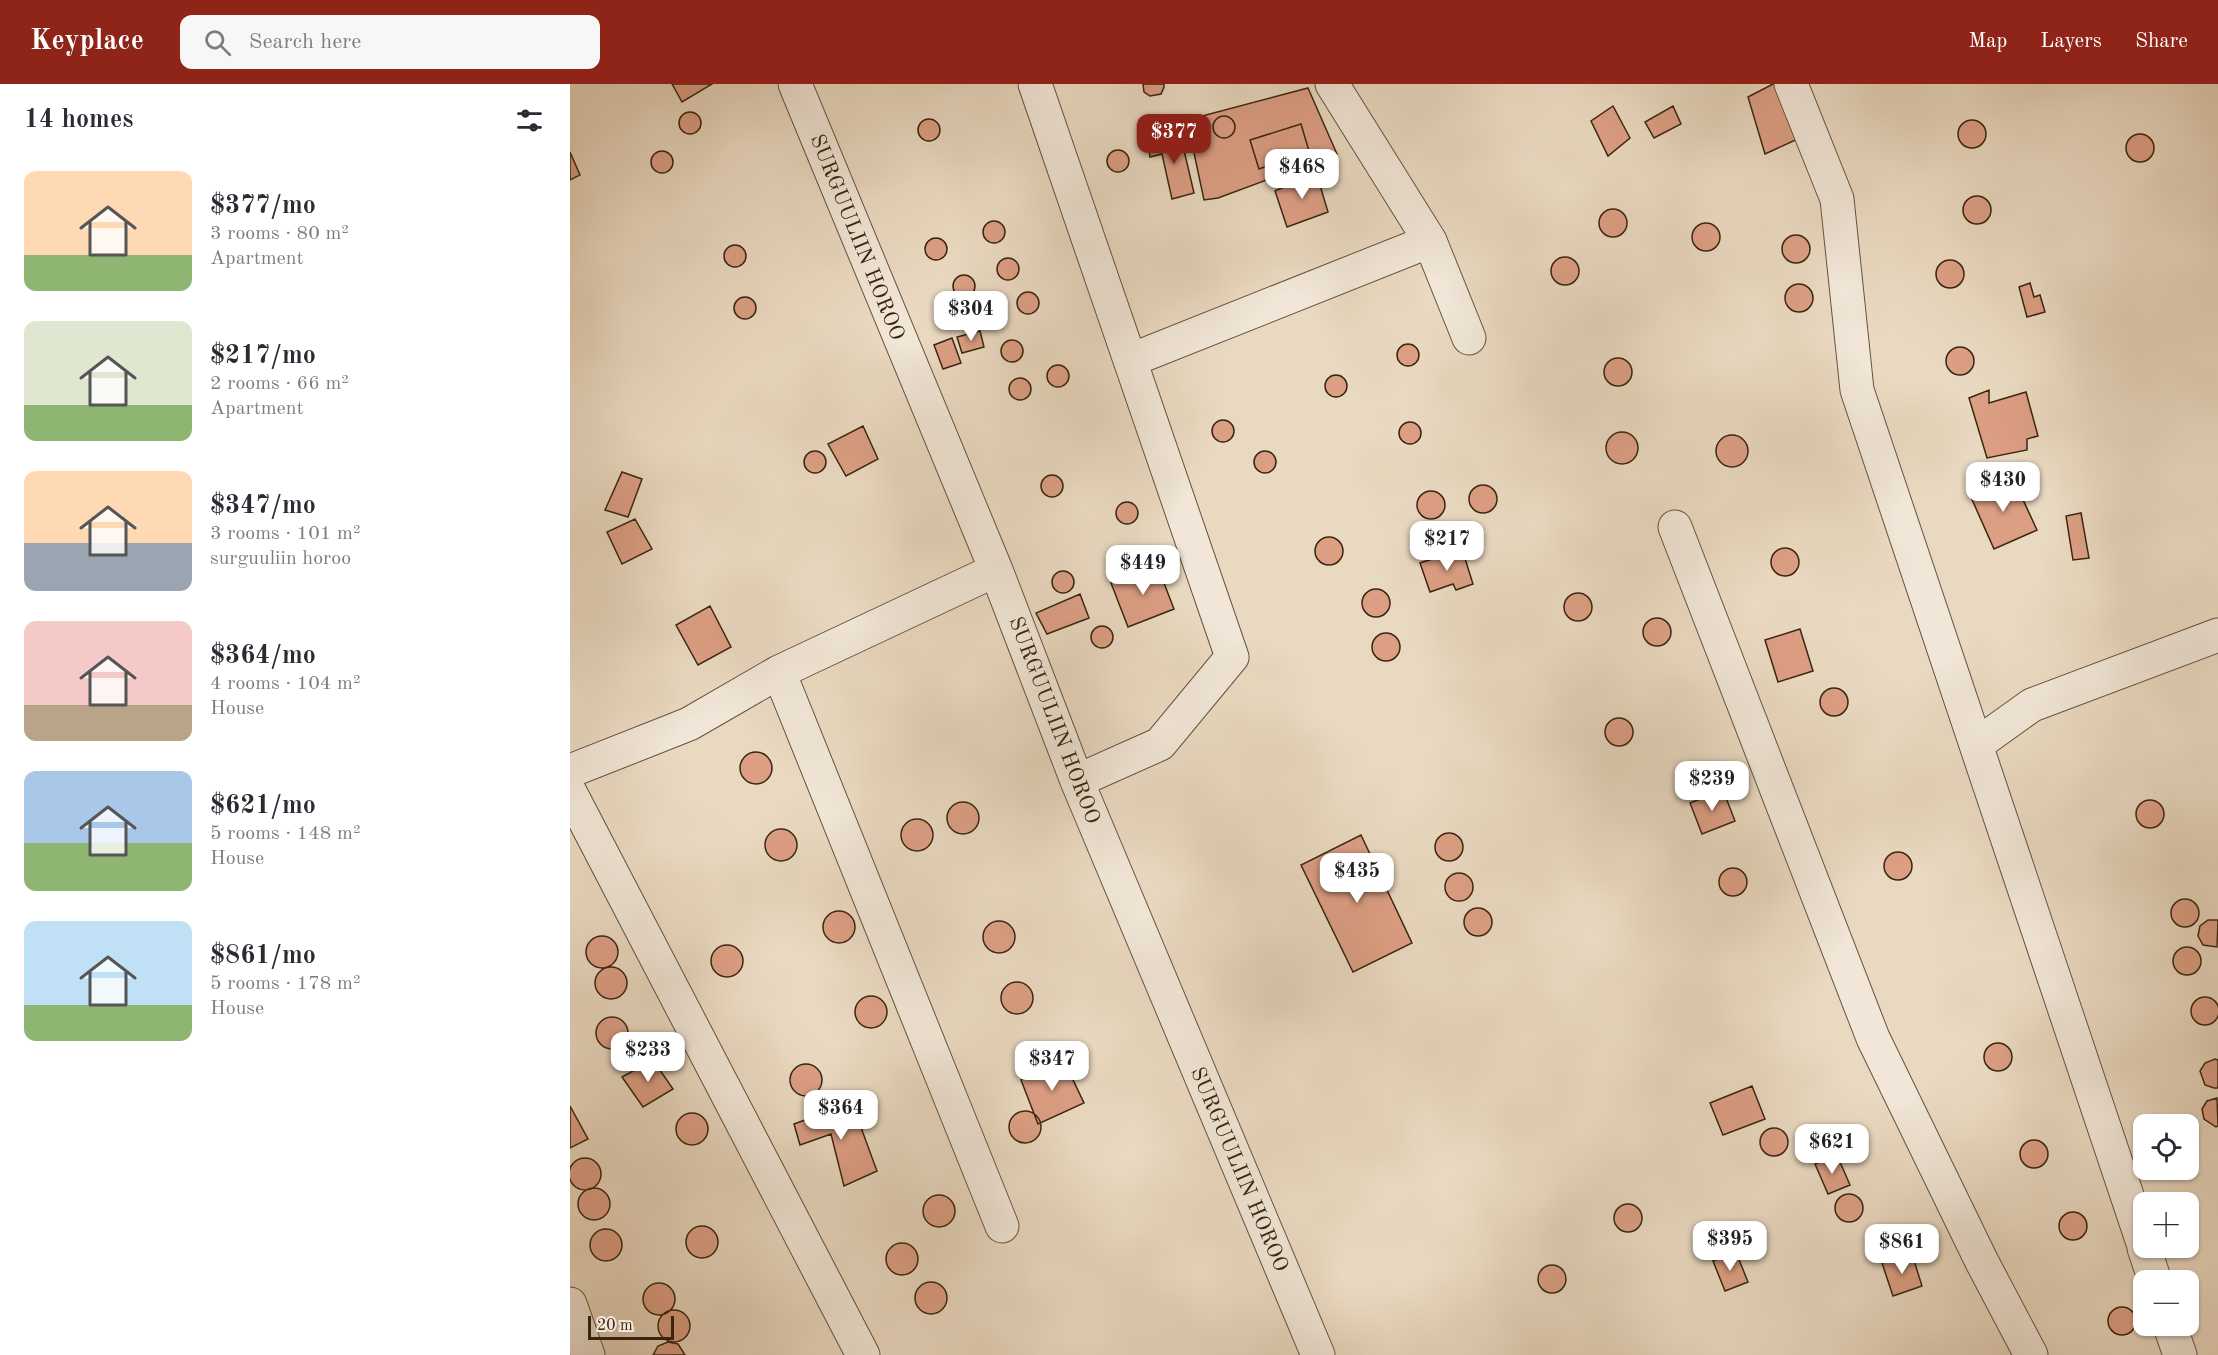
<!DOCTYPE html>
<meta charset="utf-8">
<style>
body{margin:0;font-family:"Old Standard TT",serif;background:#f7f7f7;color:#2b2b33;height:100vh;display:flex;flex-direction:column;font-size:22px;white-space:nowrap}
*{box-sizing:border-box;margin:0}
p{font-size:20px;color:#7c7c81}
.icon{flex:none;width:33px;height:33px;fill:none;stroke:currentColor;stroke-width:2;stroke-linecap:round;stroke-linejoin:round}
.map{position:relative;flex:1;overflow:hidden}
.drawer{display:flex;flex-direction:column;background:#fff;width:570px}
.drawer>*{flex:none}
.fabs{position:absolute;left:1563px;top:1030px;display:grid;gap:12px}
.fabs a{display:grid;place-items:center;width:66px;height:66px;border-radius:12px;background:#fff;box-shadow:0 2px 4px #0004;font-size:30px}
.scale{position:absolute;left:18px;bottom:15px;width:86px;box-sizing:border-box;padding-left:6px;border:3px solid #372610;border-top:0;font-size:16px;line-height:21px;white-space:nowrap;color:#372610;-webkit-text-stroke:4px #f1e6d7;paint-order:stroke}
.price{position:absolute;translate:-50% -51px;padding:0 14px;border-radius:12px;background:#fff;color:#222;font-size:20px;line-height:39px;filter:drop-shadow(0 2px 3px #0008)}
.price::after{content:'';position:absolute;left:50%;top:36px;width:18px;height:14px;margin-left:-9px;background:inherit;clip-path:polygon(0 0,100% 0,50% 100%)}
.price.active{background:#8f2418;color:#fff}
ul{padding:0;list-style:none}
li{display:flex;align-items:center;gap:18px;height:150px;padding:0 24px}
li span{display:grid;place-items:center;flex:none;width:168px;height:120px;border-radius:12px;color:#555}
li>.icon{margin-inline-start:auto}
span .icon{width:72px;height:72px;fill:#fffc;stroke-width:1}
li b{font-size:26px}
h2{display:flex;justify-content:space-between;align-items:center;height:72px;padding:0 24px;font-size:26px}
header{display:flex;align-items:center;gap:36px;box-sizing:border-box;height:84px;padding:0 30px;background:#8f2418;color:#fff}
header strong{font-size:28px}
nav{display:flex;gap:33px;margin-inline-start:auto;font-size:21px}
.search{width:420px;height:54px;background:#f7f7f7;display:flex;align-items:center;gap:15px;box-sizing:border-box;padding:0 21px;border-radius:12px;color:#7c7c81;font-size:22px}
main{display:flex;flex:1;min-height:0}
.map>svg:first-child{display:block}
.building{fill:#dd9f84;stroke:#372610;stroke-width:1.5}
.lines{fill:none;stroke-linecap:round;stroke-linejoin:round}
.minor-casing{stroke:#64533c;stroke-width:35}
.minor{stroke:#f1e6d7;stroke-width:33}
.labels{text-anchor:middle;stroke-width:4.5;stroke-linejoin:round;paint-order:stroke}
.street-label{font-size:21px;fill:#372610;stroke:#f1e6d7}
</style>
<header>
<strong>Keyplace</strong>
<div class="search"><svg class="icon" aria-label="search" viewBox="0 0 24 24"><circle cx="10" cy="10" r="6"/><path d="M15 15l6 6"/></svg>Search here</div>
<nav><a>Map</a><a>Layers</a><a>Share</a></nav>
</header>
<main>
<section class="drawer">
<h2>14 homes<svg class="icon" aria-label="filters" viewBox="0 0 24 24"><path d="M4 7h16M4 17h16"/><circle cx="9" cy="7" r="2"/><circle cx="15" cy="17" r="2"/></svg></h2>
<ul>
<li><span style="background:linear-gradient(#ffd9b3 70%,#8fb573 0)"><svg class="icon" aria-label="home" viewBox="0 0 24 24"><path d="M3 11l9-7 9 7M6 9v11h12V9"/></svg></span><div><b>$377/mo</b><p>3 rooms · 80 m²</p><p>Apartment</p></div></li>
<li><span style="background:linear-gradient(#dfe7d0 70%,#8fb573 0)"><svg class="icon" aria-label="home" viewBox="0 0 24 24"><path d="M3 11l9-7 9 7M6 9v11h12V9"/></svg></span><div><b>$217/mo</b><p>2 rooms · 66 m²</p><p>Apartment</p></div></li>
<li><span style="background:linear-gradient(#ffd9b3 60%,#9aa5b1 0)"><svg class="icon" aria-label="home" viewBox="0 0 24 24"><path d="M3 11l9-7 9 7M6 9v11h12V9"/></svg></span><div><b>$347/mo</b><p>3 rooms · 101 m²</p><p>surguuliin horoo</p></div></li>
<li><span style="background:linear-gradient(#f6c9c9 70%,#b9a48a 0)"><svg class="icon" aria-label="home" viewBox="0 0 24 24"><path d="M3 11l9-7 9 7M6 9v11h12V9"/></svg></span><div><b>$364/mo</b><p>4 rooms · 104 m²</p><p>House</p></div></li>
<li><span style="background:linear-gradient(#a9c7e8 60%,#8fb573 0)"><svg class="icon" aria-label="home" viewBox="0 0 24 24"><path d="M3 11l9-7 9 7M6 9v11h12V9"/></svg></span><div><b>$621/mo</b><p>5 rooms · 148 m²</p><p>House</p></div></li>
<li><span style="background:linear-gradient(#bfe0f5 70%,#8fb573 0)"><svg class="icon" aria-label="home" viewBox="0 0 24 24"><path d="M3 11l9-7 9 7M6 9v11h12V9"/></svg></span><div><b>$861/mo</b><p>5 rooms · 178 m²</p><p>House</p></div></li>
</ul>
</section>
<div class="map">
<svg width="1648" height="1271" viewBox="0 0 1648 1271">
<rect width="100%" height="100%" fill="#ead9c1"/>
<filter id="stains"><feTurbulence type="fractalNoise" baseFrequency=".00333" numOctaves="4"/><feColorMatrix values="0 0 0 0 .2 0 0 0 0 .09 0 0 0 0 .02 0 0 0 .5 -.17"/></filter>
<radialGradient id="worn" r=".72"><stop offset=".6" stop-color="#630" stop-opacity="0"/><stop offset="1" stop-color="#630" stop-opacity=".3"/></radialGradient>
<path class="building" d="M102 0H142L112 18Z
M573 0H594V3L591 10 580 12 574 8Z
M1203 0H1220L1232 53 1195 70 1178 13Z
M738 4 767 70 648 114 634 116 617 36Z
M1043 22 1060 54 1038 72 1021 37Z
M1103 22 1111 40 1084 54 1075 38Z
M109 39a11 11 0 1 1 22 0a11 11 0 1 1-22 0Z
M643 43a11 11 0 1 1 22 0a11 11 0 1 1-22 0Z
M348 46a11 11 0 1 1 22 0a11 11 0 1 1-22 0Z
M1388 50a14 14 0 1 1 28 0a14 14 0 1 1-28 0Z
M731 40 739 67 689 85 680 56Z
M610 49 624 109 602 115 592 70 580 73 578 60Z
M1556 64a14 14 0 1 1 28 0a14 14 0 1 1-28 0Z
M537 77a11 11 0 1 1 22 0a11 11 0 1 1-22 0Z
M81 78a11 11 0 1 1 22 0a11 11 0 1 1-22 0Z
M0 68 10 91 0 96Z
M746 88 758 128 717 143 705 107Z
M1393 126a14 14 0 1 1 28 0a14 14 0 1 1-28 0Z
M1029 139a14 14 0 1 1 28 0a14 14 0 1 1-28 0Z
M413 148a11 11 0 1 1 22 0a11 11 0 1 1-22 0Z
M1122 153a14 14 0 1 1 28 0a14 14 0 1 1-28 0Z
M1212 165a14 14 0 1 1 28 0a14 14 0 1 1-28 0Z
M355 165a11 11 0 1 1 22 0a11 11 0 1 1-22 0Z
M154 172a11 11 0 1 1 22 0a11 11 0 1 1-22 0Z
M981 187a14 14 0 1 1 28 0a14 14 0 1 1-28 0Z
M427 185a11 11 0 1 1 22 0a11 11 0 1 1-22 0Z
M1366 190a14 14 0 1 1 28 0a14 14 0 1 1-28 0Z
M383 202a11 11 0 1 1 22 0a11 11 0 1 1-22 0Z
M1460 199 1464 213 1470 211 1475 228 1457 233 1449 203Z
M1215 214a14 14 0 1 1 28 0a14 14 0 1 1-28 0Z
M447 219a11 11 0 1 1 22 0a11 11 0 1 1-22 0Z
M164 224a11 11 0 1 1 22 0a11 11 0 1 1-22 0Z
M410 247 414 263 392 269 387 253Z
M382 254 391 279 373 285 364 261Z
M431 267a11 11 0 1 1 22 0a11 11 0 1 1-22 0Z
M827 271a11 11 0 1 1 22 0a11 11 0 1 1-22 0Z
M1376 277a14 14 0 1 1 28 0a14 14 0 1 1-28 0Z
M1034 288a14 14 0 1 1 28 0a14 14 0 1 1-28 0Z
M477 292a11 11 0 1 1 22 0a11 11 0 1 1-22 0Z
M755 302a11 11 0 1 1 22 0a11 11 0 1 1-22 0Z
M439 305a11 11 0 1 1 22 0a11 11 0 1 1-22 0Z
M1419 306V319L1456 308 1468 352 1457 355V366L1417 374 1399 314Z
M642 347a11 11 0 1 1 22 0a11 11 0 1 1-22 0Z
M829 349a11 11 0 1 1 22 0a11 11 0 1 1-22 0Z
M293 342 308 375 276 392 258 360Z
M1036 364a16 16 0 1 1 32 0a16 16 0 1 1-32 0Z
M1146 367a16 16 0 1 1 32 0a16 16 0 1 1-32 0Z
M684 378a11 11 0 1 1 22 0a11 11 0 1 1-22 0Z
M234 378a11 11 0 1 1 22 0a11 11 0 1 1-22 0Z
M52 388 72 395 58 433 35 426Z
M471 402a11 11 0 1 1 22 0a11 11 0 1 1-22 0Z
M1442 392 1467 446 1424 465 1400 411Z
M899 415a14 14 0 1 1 28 0a14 14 0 1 1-28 0Z
M847 421a14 14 0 1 1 28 0a14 14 0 1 1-28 0Z
M546 429a11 11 0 1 1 22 0a11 11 0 1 1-22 0Z
M1511 429 1519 474 1503 476 1496 432Z
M65 435 82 465 52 480 37 448Z
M745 467a14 14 0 1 1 28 0a14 14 0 1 1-28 0Z
M1201 478a14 14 0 1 1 28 0a14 14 0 1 1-28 0Z
M892 465 903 500 886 506 883 500 860 508 850 479Z
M587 481 604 525 558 543 541 499Z
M482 498a11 11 0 1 1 22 0a11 11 0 1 1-22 0Z
M792 519a14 14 0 1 1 28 0a14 14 0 1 1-28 0Z
M994 523a14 14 0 1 1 28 0a14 14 0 1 1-28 0Z
M510 510 519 534 477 550 466 529Z
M140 522 161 563 128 581 106 541Z
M1073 548a14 14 0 1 1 28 0a14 14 0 1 1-28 0Z
M521 553a11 11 0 1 1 22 0a11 11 0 1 1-22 0Z
M1230 545 1243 587 1208 598 1195 556Z
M802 563a14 14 0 1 1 28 0a14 14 0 1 1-28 0Z
M1250 618a14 14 0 1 1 28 0a14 14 0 1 1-28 0Z
M1035 648a14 14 0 1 1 28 0a14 14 0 1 1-28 0Z
M170 684a16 16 0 1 1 32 0a16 16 0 1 1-32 0Z
M1153 706 1165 737 1132 750 1120 719Z
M1566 730a14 14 0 1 1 28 0a14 14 0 1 1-28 0Z
M377 734a16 16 0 1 1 32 0a16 16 0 1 1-32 0Z
M331 751a16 16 0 1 1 32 0a16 16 0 1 1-32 0Z
M195 761a16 16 0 1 1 32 0a16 16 0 1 1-32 0Z
M865 763a14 14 0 1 1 28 0a14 14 0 1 1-28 0Z
M791 751 842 859 783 888 731 781Z
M1314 782a14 14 0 1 1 28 0a14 14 0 1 1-28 0Z
M1149 798a14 14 0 1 1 28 0a14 14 0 1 1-28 0Z
M875 803a14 14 0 1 1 28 0a14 14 0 1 1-28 0Z
M1601 829a14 14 0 1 1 28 0a14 14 0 1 1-28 0Z
M894 838a14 14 0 1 1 28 0a14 14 0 1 1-28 0Z
M253 843a16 16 0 1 1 32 0a16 16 0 1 1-32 0Z
M1638 836H1648L1647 863 1633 861 1628 852 1630 842Z
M413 853a16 16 0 1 1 32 0a16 16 0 1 1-32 0Z
M16 868a16 16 0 1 1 32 0a16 16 0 1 1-32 0Z
M141 877a16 16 0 1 1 32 0a16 16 0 1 1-32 0Z
M1603 877a14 14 0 1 1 28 0a14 14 0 1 1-28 0Z
M25 899a16 16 0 1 1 32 0a16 16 0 1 1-32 0Z
M431 914a16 16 0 1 1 32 0a16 16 0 1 1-32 0Z
M285 928a16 16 0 1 1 32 0a16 16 0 1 1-32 0Z
M1621 927a14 14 0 1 1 28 0a14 14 0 1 1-28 0Z
M26 949a16 16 0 1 1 32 0a16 16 0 1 1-32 0Z
M1414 973a14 14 0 1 1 28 0a14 14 0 1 1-28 0Z
M1645 975 1648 976V1004H1644L1635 1001 1630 987 1635 979Z
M83 976 103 1005 73 1023 52 993Z
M494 977 514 1019 468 1040 451 996Z
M220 996a16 16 0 1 1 32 0a16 16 0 1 1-32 0Z
M1182 1002 1195 1035 1153 1051 1140 1019Z
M1647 1014 1648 1042 1646 1043 1634 1035 1632 1025 1637 1017Z
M282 1019 307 1087 274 1102 261 1050 230 1061 224 1040Z
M0 1022 18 1055 0 1064Z
M439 1043a16 16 0 1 1 32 0a16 16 0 1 1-32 0Z
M106 1045a16 16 0 1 1 32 0a16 16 0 1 1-32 0Z
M1190 1058a14 14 0 1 1 28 0a14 14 0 1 1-28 0Z
M1450 1070a14 14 0 1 1 28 0a14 14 0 1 1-28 0Z
M1267 1071 1280 1101 1258 1110 1245 1080Z
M-1 1090a16 16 0 1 1 32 0a16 16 0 1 1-32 0Z
M8 1120a16 16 0 1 1 32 0a16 16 0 1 1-32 0Z
M1265 1124a14 14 0 1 1 28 0a14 14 0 1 1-28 0Z
M353 1127a16 16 0 1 1 32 0a16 16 0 1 1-32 0Z
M1044 1134a14 14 0 1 1 28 0a14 14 0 1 1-28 0Z
M1489 1142a14 14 0 1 1 28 0a14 14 0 1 1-28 0Z
M116 1158a16 16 0 1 1 32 0a16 16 0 1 1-32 0Z
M20 1161a16 16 0 1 1 32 0a16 16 0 1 1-32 0Z
M316 1175a16 16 0 1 1 32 0a16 16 0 1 1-32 0Z
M1166 1168 1178 1198 1155 1207 1143 1177Z
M1342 1170 1352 1202 1323 1212 1312 1179Z
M968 1195a14 14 0 1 1 28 0a14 14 0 1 1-28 0Z
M345 1214a16 16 0 1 1 32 0a16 16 0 1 1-32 0Z
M73 1215a16 16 0 1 1 32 0a16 16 0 1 1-32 0Z
M1538 1237a14 14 0 1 1 28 0a14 14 0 1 1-28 0Z
M88 1242a16 16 0 1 1 32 0a16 16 0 1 1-32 0Z
M98 1258 108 1260 115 1271H83L88 1262Z"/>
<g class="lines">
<defs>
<path id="minor" d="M225 0 426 486 507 697 748 1271
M465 0 662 573 590 660 507 697
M762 0 860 157 899 254
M1221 0 1267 115 1287 306 1574 1162
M561 276 860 157
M1105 443 1303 954 1412 1178 1461 1271
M209 588 432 1142
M1406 661 1462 621 1648 551
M0 687 119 640 209 588 426 486
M0 708 293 1271
M1574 1164 1585 1197
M0 1220 18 1271
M1600 1242 1610 1271"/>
</defs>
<use href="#minor" class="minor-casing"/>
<use href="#minor" class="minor"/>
</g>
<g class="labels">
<g class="street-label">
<text transform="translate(288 153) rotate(68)" y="7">SURGUULIIN HOROO</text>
<text transform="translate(485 636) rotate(69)" y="7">SURGUULIIN HOROO</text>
<text transform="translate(670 1085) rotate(67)" y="7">SURGUULIIN HOROO</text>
</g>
</g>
<rect width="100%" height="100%" filter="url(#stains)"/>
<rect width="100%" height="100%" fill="url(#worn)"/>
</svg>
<div class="fabs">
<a><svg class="icon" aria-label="locate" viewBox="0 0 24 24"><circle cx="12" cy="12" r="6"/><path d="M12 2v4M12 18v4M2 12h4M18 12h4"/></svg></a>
<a>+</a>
<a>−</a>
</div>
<div class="scale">20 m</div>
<b class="price active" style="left:604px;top:81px">$377</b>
<b class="price" style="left:732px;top:116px">$468</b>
<b class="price" style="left:401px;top:258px">$304</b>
<b class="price" style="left:1433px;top:429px">$430</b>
<b class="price" style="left:877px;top:488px">$217</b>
<b class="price" style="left:573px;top:512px">$449</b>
<b class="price" style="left:1142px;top:728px">$239</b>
<b class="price" style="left:787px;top:820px">$435</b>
<b class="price" style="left:78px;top:999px">$233</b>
<b class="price" style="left:482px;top:1008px">$347</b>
<b class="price" style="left:271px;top:1057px">$364</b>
<b class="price" style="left:1262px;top:1091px">$621</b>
<b class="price" style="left:1160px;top:1188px">$395</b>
<b class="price" style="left:1332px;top:1191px">$861</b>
</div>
</main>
